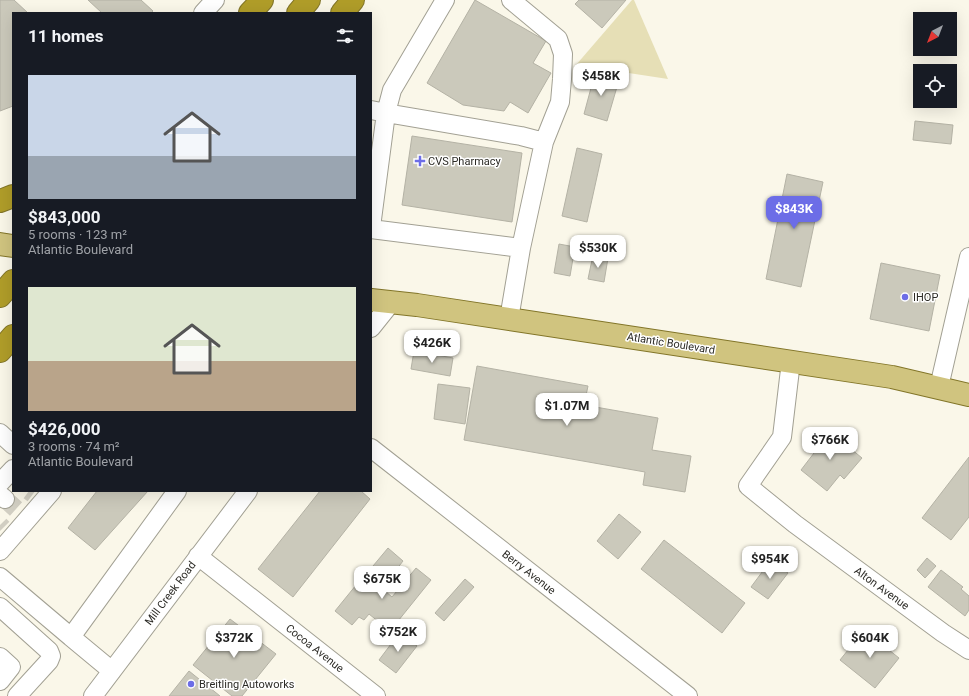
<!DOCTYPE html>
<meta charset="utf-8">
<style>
body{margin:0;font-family:Roboto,sans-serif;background:#242831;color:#f1f3f6;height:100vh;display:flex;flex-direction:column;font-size:15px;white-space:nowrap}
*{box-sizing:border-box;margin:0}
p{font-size:13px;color:#9ea1a6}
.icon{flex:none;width:22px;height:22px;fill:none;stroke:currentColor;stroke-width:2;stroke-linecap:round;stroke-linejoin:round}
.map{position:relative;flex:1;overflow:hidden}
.side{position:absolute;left:12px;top:12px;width:360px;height:480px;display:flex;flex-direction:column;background:#171b24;border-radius:0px;box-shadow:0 4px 16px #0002}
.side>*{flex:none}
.needle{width:26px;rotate:222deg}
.buttons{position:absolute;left:913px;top:12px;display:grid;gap:8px}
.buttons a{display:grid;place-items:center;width:44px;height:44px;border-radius:0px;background:#171b24;box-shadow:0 4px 16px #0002;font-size:20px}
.price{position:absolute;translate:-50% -34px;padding:0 9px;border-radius:8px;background:#fff;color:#222;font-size:13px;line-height:26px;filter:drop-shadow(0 1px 2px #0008)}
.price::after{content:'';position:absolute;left:50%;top:24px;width:12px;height:9px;margin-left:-6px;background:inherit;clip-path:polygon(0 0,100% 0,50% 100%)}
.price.on{background:#6c6de7;color:#fff}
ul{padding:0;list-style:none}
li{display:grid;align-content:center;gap:8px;height:212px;padding:0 16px}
li span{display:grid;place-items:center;height:124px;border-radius:0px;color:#555}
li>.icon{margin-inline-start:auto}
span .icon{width:72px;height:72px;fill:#fffc;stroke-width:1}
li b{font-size:17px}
h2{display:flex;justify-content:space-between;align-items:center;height:48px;padding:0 16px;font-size:17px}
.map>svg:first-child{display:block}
.green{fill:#e6dfb6}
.building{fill:#cbc9bb;stroke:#b4b2a5}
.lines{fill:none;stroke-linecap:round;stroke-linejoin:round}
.minor-tunnel{stroke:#d1cec2;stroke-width:18;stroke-dasharray:18 9;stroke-linecap:butt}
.minor-casing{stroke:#a2a093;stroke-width:20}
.major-casing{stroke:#827528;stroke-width:24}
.highway-casing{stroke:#827528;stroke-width:24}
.minor{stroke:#fff;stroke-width:18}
.major{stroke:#d0c47f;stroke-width:22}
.highway{stroke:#b09d29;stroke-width:22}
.poi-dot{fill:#6c6de7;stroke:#fff;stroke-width:1.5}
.labels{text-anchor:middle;stroke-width:3;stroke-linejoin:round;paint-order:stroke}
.poi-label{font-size:11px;fill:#2c2b26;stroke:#fff;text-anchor:start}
.street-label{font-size:11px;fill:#2c2b26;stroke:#fff}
</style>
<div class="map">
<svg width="969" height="696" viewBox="0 0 969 696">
<rect width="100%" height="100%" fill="#faf7e9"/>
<path class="green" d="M632 0H634L668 79 576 65Z"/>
<path class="building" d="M0 0H14L28 13H13V106L0 111Z
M88 0H141L153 11 151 13H102Z
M475 0 546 41 533 63 551 73 528 113 510 102 504 111 463 105 427 83Z
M579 0H626L602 28 575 4Z
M595 73 619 80 607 121 584 114Z
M915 121 953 125 951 144 913 140Z
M412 136 522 153 512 222 402 205Z
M577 148 602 154 587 222 562 216Z
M787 174 823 182 801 287 766 279Z
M559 244 575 247 570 276 554 273Z
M593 255 608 258 604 282 588 279Z
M881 263 940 275 929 331 870 319Z
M414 351 453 358 450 376 411 369Z
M477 366 588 386 584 405 658 418 652 450 691 456 685 492 643 485 645 472 464 440Z
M438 384 470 388 465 424 434 419Z
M828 430 862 458 844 479 840 475 827 491 801 470 814 453 811 450Z
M969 457V517L951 540 922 518Z
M97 491H148L95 550 68 528Z
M320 491H361L370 499 293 597 258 569Z
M619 514 641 532 618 559 597 541Z
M664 540 745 603 722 633 641 569Z
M388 548 403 561 389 579 373 566Z
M927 558 936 566 925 578 917 570Z
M771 560 788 573 768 599 751 587Z
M416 568 431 580 390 631 369 614 364 620 359 617 352 625 335 611 365 574 392 597Z
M941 570 963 587 961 589 969 596V610L965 616 928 587Z
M465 579 474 587 444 621 435 613Z
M230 619 276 654 242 696H232L193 665Z
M864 630 899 658 875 688 840 660Z
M400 632 417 646 396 673 379 660Z
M189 671 220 696H169Z"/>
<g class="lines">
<path class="minor-tunnel" d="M29 491 33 494
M5 499 16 509
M0 525 3 528"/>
<defs>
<path id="minor" d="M511 0 558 39 563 54 562 79 560 102 544 142
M203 13 215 0
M371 110 386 113 521 136 544 142 521 248
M371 227 386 113 392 90 445 0
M371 229 521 248 509 319
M371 328 391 303
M791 361 782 437 748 486 795 524 943 633 969 650
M939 387 969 257
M0 433 13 445
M371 448 688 696
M0 483 13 469
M0 495 5 499
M0 551 52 491
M198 556 376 696
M0 577 71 637 177 491
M0 607 49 651 51 656 49 661 17 696
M71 637 112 671
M0 657 11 667 0 681
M93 696 248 491"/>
<path id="major" d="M0 244 13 246
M371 300 417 305 892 377 969 395"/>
<path id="highway" d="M250 13 262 0
M298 13 309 0
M342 13 353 0
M0 201 13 196
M0 296 13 281
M0 351 13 336"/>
</defs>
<use href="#minor" class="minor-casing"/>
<use href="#major" class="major-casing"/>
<use href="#highway" class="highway-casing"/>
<use href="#minor" class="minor"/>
<use href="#major" class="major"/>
<use href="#highway" class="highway"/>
</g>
<g class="poi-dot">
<path d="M418 155h4v4h4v4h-4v4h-4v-4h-4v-4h4z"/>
<circle cx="905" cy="297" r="4"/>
<circle cx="191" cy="684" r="4"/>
</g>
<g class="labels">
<g class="poi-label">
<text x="428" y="165">CVS Pharmacy</text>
<text x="913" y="301">IHOP</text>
<text x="199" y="688">Breitling Autoworks</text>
</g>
<g class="street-label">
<text transform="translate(671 343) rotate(9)" y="4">Atlantic Boulevard</text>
<text transform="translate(529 572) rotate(38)" y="4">Berry Avenue</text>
<text transform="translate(882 588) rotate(36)" y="4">Alton Avenue</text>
<text transform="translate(170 593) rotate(-53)" y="4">Mill Creek Road</text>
<text transform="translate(315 648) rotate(38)" y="4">Cocoa Avenue</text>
</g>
</g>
</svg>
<div class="buttons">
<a><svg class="needle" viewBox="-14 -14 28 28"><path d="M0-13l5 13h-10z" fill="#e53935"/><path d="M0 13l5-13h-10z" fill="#9ea1a6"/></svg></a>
<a><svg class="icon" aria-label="locate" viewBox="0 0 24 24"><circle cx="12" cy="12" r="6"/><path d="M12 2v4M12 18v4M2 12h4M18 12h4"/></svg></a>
</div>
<b class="price" style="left:601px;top:97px">$458K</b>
<b class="price on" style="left:794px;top:230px">$843K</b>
<b class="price" style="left:598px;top:269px">$530K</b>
<b class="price" style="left:432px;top:364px">$426K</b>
<b class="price" style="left:567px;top:427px">$1.07M</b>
<b class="price" style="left:830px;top:461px">$766K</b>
<b class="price" style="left:770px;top:580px">$954K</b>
<b class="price" style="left:382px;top:600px">$675K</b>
<b class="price" style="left:398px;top:653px">$752K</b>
<b class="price" style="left:234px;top:659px">$372K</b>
<b class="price" style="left:870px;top:659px">$604K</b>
<section class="side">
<h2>11 homes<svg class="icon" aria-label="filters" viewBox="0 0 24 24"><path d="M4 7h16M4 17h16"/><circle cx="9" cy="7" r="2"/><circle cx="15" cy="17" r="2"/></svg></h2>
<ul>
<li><span style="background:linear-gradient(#c9d6e8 65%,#9aa5b1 0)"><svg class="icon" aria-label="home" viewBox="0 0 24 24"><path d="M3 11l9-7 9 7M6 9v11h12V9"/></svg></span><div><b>$843,000</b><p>5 rooms · 123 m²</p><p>Atlantic Boulevard</p></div></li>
<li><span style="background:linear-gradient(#dfe7d0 60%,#b9a48a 0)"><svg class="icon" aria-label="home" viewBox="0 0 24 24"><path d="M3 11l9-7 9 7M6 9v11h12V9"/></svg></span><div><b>$426,000</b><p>3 rooms · 74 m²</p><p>Atlantic Boulevard</p></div></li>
</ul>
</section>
</div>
